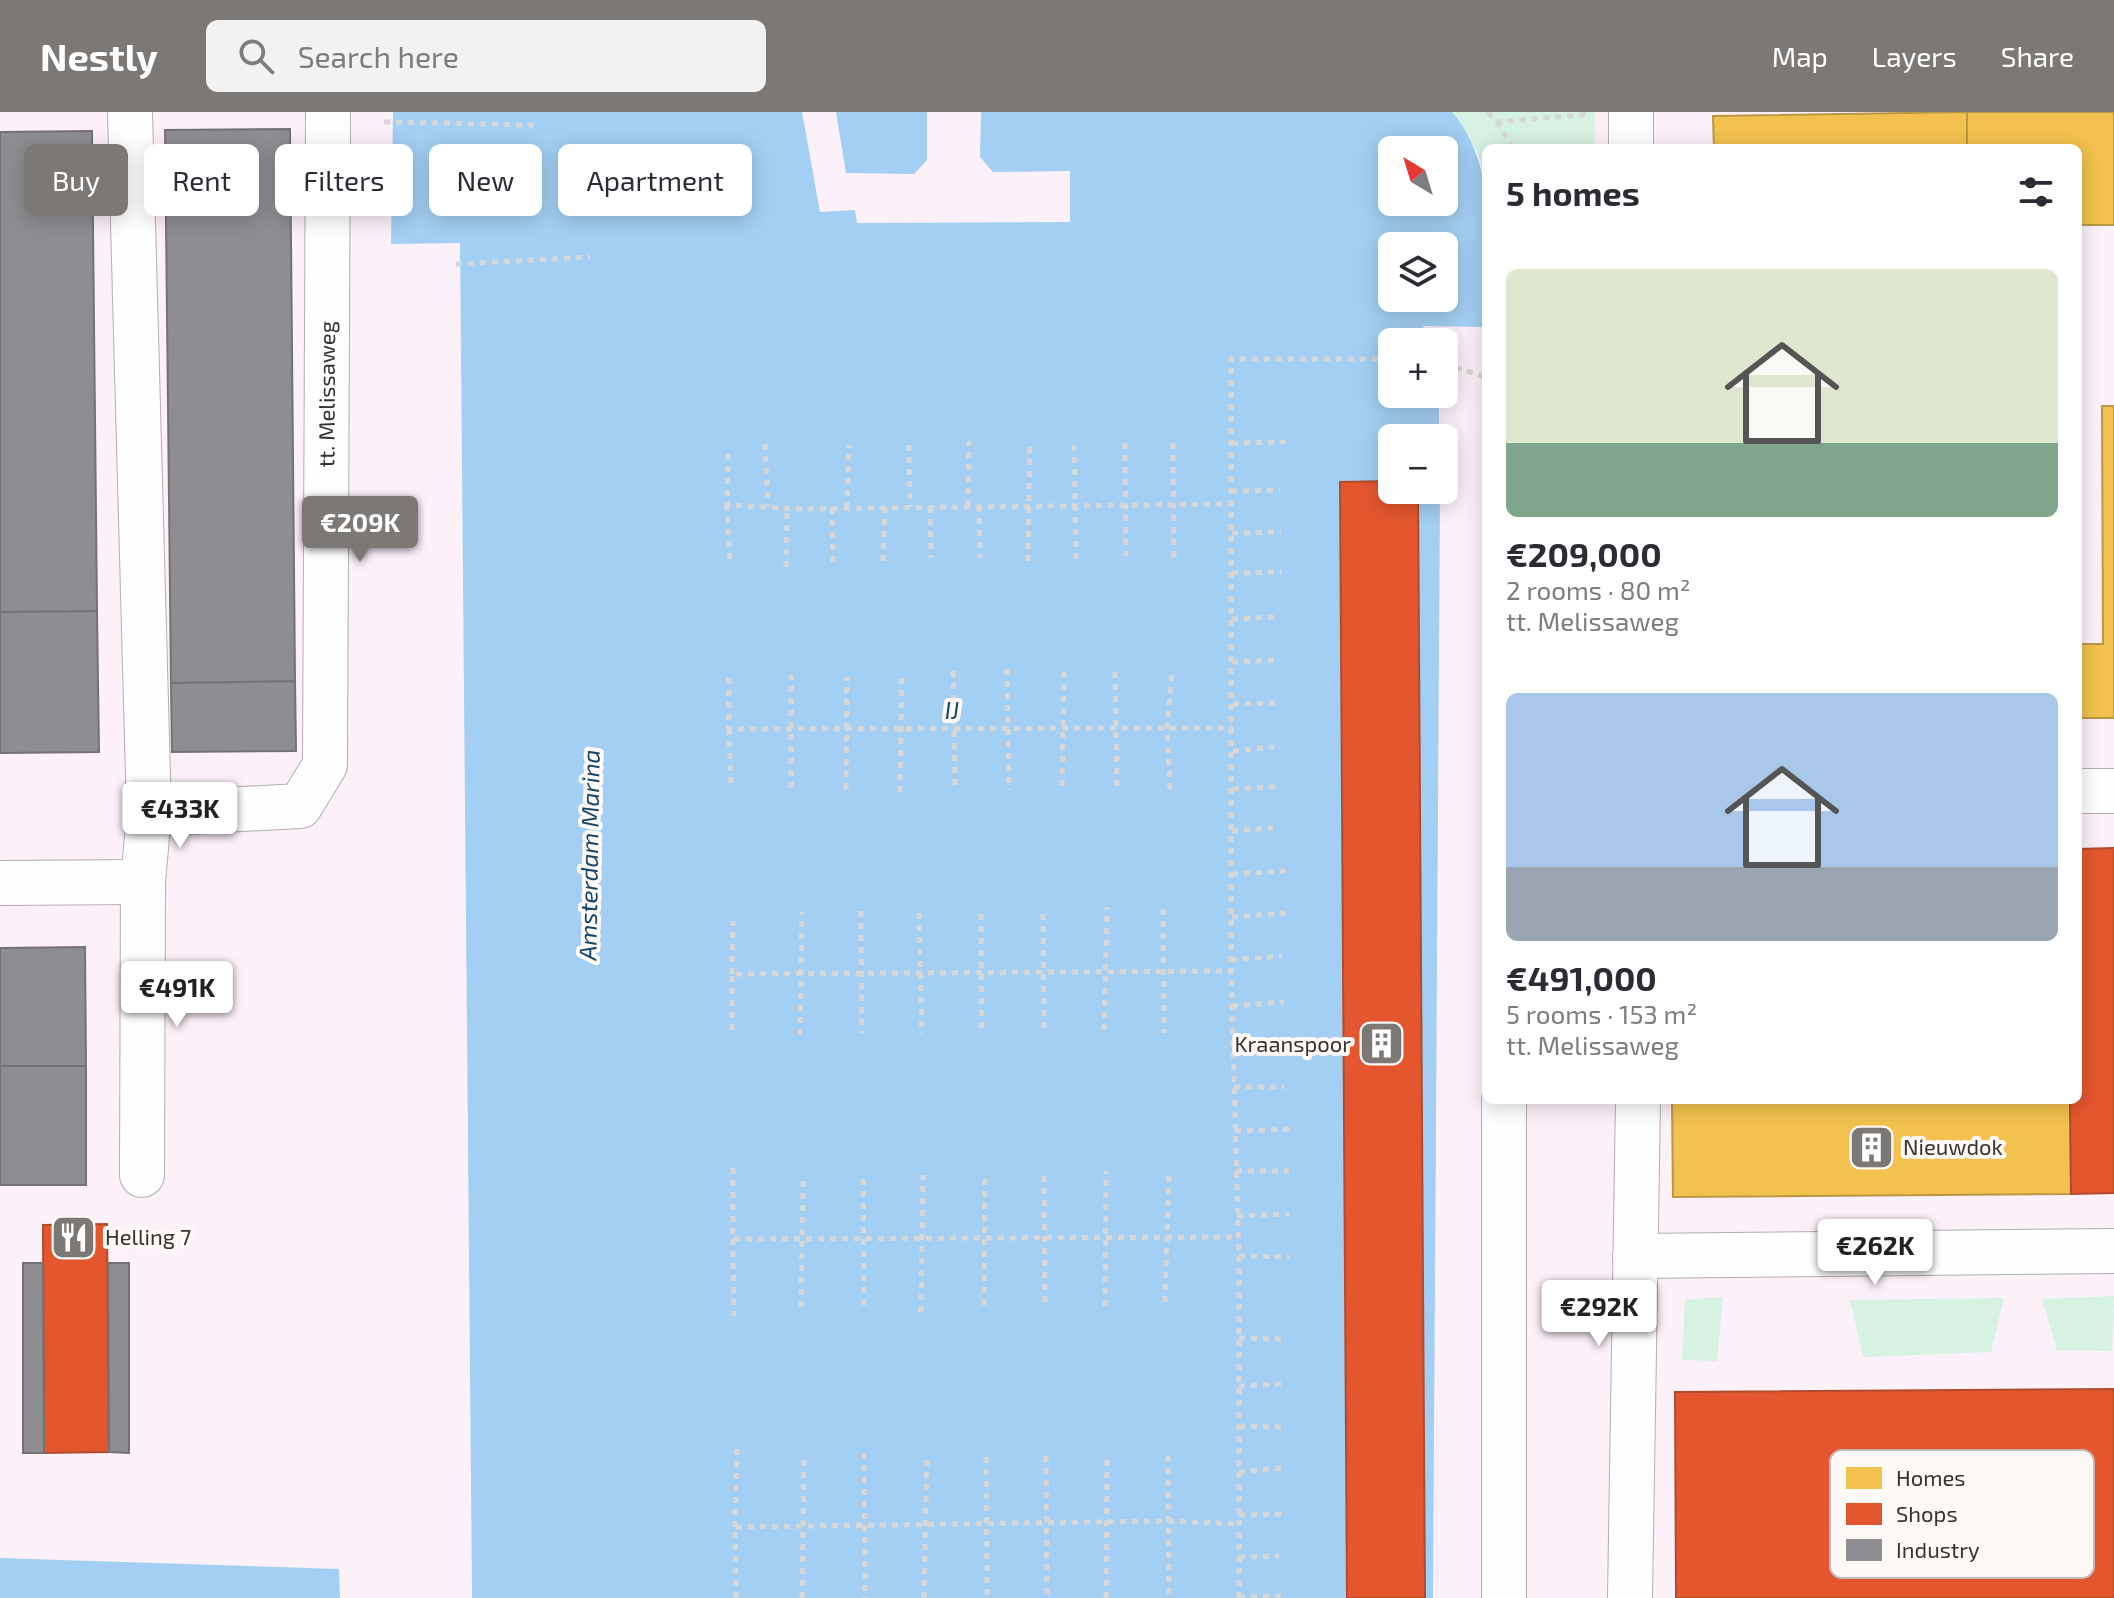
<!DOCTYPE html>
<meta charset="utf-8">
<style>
body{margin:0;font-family:"Exo 2",sans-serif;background:#f2f2f3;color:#2b2b33;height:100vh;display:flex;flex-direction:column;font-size:30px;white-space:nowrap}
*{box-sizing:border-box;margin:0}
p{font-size:26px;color:#7c7c81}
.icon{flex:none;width:44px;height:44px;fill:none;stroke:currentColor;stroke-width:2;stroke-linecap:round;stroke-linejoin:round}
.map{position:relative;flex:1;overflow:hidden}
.details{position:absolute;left:1482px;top:32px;width:600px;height:960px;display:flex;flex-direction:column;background:#fff;border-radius:12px;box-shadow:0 4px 20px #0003}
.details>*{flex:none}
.top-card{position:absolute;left:24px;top:32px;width:760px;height:72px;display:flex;gap:16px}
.needle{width:52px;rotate:322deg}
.controls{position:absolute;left:1378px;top:24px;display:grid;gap:16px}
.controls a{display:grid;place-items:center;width:80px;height:80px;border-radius:12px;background:#fff;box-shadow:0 4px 20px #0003;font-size:40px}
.price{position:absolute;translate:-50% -68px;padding:0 18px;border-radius:8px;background:#fff;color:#222;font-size:26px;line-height:52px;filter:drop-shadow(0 2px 4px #0008)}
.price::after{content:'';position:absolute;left:50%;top:48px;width:24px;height:18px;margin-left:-12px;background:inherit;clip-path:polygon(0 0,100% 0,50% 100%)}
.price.active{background:#7b7875;color:#fff}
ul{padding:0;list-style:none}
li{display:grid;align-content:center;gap:16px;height:424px;padding:0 24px}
li span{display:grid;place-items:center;height:248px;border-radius:12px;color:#555}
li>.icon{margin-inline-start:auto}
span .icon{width:144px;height:144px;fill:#fffc;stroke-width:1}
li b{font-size:34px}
h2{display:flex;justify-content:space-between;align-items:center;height:96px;padding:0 24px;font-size:34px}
.pill{padding:0 28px;border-radius:12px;background:#fff;box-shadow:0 4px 20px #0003;font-size:28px;line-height:72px}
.pill.active{background:#7b7875;color:#fff}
header{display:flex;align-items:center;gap:48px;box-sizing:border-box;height:112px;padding:0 40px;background:#7b7875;color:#fff}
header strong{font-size:38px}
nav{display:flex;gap:44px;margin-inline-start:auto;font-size:28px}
.search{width:560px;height:72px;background:#f2f2f3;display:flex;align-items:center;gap:20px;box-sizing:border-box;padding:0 28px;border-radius:12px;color:#7c7c81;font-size:30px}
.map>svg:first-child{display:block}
.industrial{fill:#fcf0f9}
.green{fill:#d5f2e3}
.water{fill:#a2cff3;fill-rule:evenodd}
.homes{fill:#f2c14e;stroke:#ba9645;stroke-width:2}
.shops{fill:#e4572e;stroke:#b04c2e;stroke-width:2}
.industry{fill:#8d8d92;stroke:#737274;stroke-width:2}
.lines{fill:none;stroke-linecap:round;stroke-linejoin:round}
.minor-casing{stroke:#b2afad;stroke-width:46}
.path{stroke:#d8d7d7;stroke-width:5;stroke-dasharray:6 6;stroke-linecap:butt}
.minor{stroke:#fffefe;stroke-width:44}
.labels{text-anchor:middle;stroke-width:8;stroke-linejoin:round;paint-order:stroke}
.street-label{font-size:22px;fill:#36322f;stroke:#fef8f6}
.poi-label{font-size:22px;fill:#36322f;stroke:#fef8f6;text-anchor:start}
.water-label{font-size:24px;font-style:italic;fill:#154568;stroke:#fef8f6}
.key{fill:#fef8f6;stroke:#c2bdba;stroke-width:2}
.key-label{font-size:22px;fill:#36322f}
</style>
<header>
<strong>Nestly</strong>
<div class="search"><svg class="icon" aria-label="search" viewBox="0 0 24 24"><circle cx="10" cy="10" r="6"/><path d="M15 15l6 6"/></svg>Search here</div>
<nav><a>Map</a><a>Layers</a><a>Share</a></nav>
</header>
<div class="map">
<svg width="2114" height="1486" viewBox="0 0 2114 1486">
<rect width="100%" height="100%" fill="#fcf9f8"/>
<path class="industrial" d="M0 0H393L391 132 460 130 472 1486H340L339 1457 0 1446Z
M802 0H981L980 45 1070 59 1071 110 857 111 820 101Z
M1452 0H2114V1486H1347L1392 378H1444L1439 282H1444V230H1430L1422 214 1486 215V988H2078V36H1486V67L1477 39Z"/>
<path class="green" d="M1452 0H1595V36H1486V67L1477 39Z
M2114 1184 2112 1239 2057 1238 2042 1187Z
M1723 1185 1717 1249 1682 1248 1685 1188Z
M2004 1186 1991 1240 1863 1245 1850 1188Z"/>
<path class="water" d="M393 0H802L820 100 855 98 857 111 1070 110V59L993 60 980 45 981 0H1452C1502 59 1486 143 1486 215L1423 214 1430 230H1392V282H1439V326H1392V378H1440L1433 1486H472L460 131 391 132ZM1392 38H1444V90H1392ZM1392 134H1444V186H1392Z
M836 0H927V48L914 62 846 61Z
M0 1446 339 1457 340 1486H0Z"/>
<path class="homes" d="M1967 0V36H1714L1713 4Z
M1967 0H2114V113H2078V36H1967Z
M2102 294H2114V606H2078V532H2103Z
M1672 988H2070L2071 1082 1673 1085Z"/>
<path class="shops" d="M1392 369V378H1418L1425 1486H1347L1340 370Z
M2114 736V1081L2071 1082 2070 988H2078V737Z
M107 1112 109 1340 44 1341 43 1113Z
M2114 1277V1486H1676L1675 1280Z"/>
<path class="industry" d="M290 17 295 569 171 571 165 18Z
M92 19 97 499 0 500V20Z
M97 499 99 640 0 641V500Z
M295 569 296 639 172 640 171 571Z
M85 835 86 954H0V836Z
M0 954H86V1073H0Z
M23 1151H43L44 1341H23Z
M108 1151H129V1341L109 1340Z"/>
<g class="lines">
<defs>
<g id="minor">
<path d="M130 0 149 702 143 770 142 1063"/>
<path d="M1631 0V36"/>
<path d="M2078 679H2114"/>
<path id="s1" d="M149 702 300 694 325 653 328 0"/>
<path d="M0 771 143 770"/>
<path d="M1635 1144 2114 1139"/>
<path d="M1504 1486V988"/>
<path d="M1630 1486 1638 988"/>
</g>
</defs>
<use href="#minor" class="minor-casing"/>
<path class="path" d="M1488 0 1497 10 1590 2
M384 10 534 13
M1497 10 1513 36
M456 152 590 145
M1444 252 1486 265
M1125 331 1126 444
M1173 331 1174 446
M1232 331 1285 330
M765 332 768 394
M909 333 910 395
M1074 333 1076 447
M728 342 727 393 799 397 1231 392
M1231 379 1280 378
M727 393 730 453
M968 394 969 329
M979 394 980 446
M930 395 931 446
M832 396 833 451
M847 396 849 333
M1232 421 1281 420
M883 449 885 395
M1028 449 1030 330
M786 455 787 396
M1232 461 1282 460
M1232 507 1278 505
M1232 550 1278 548
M1007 557 1009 678
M953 559 955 677
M1115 560 1117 674
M729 566V617L1233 616
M1233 592 1281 591
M729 617 731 676
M1233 639 1274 635
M1062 674 1064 560
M791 676V563
M846 677 847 565
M1170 677 1167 616 1172 561
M1233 677 1275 675
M900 680 902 563
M1232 719 1273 716
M1232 762 1285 759
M1163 797 1164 921
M861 799 862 921
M919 801 922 922
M981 802 982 921
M1043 802 1044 917
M1232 805 1286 801
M1231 848 1282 844
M732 862 733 809
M1232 894 1284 890
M732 918V862L1231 859
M1104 918 1107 795
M800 923 802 800
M1233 932 1280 931
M1234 975H1284
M1235 1019 1290 1017
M733 1056V1127L1238 1125
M1236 1059H1289
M1044 1064 1045 1192
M863 1067 864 1194
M1237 1104 1289 1102
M733 1127 734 1204
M1239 1144 1289 1145
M1165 1190 1169 1062
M984 1193 985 1063
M1105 1194 1106 1059
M801 1195 803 1066
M921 1200 923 1063
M1239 1226 1285 1227
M1239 1274 1283 1272
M1239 1314 1284 1315
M864 1341 865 1486
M1046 1344 1047 1486
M1168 1344 1169 1486
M986 1345 987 1486
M1239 1360 1282 1356
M1239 1403 1281 1402
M735 1415 737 1336
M1239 1445 1279 1444
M1239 1485 1281 1484
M736 1486 735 1415 1169 1409 1239 1412
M802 1486 804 1345
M924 1486 927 1346
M1106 1486 1107 1342
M1239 1486V1144L1231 859V247H1392"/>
<use href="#minor" class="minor"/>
</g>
<defs>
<symbol id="building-square" viewBox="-11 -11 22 22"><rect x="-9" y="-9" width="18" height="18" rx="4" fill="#7b7875" stroke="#fef8f6"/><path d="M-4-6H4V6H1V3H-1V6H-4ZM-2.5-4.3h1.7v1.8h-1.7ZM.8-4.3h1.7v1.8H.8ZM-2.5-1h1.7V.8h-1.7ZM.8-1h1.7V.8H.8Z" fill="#fff"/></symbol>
<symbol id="restaurant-square" viewBox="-11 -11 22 22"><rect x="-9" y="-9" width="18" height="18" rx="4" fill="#7b7875" stroke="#fef8f6"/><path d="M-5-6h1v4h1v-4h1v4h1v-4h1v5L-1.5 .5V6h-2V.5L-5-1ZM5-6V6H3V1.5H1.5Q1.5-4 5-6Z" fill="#fff"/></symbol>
</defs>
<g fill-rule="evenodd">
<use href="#building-square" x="1356" y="906" width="51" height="51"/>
<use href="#building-square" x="1846" y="1010" width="51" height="51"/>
<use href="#restaurant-square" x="48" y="1100" width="51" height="51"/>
</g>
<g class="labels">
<g class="street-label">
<text dy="8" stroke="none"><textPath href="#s1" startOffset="570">tt. Melissaweg</textPath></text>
</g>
<g class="poi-label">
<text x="1351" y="940" text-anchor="end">Kraanspoor</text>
<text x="1903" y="1043">Nieuwdok</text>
<text x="105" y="1133">Helling 7</text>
</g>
<g class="water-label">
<text x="952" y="607">IJ</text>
<text transform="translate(590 743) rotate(-89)" y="8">Amsterdam Marina</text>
</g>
</g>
<rect x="1830" y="1338" width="264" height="128" rx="12" class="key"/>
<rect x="1846" y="1355" width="36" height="22" fill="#f2c14e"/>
<rect x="1846" y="1391" width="36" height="22" fill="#e4572e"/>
<rect x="1846" y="1427" width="36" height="22" fill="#8d8d92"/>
<g class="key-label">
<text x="1896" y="1374">Homes</text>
<text x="1896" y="1410">Shops</text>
<text x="1896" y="1446">Industry</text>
</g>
</svg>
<div class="controls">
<a><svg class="needle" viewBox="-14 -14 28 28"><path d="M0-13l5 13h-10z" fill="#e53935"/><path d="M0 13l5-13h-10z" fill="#7c7c81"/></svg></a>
<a><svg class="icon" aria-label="layers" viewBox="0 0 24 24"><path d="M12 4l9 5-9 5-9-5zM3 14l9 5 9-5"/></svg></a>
<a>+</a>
<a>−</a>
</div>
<b class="price active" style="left:360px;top:452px">€209K</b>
<b class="price" style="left:180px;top:738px">€433K</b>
<b class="price" style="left:177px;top:917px">€491K</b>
<b class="price" style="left:1875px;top:1175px">€262K</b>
<b class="price" style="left:1599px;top:1236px">€292K</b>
<div class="top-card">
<a class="pill active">Buy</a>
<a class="pill">Rent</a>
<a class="pill">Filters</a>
<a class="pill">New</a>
<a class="pill">Apartment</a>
</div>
<section class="details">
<h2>5 homes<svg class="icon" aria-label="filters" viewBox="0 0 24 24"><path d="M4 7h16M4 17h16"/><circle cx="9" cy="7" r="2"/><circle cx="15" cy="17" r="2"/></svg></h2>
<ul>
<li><span style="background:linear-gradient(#dfe7d0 70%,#7fa58c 0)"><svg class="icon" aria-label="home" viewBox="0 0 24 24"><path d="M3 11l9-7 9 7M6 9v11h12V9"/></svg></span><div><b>€209,000</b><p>2 rooms · 80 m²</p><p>tt. Melissaweg</p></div></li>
<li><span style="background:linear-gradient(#a9c7e8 70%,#9aa5b1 0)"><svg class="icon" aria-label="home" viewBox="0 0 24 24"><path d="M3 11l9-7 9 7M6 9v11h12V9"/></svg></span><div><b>€491,000</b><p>5 rooms · 153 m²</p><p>tt. Melissaweg</p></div></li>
</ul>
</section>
</div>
